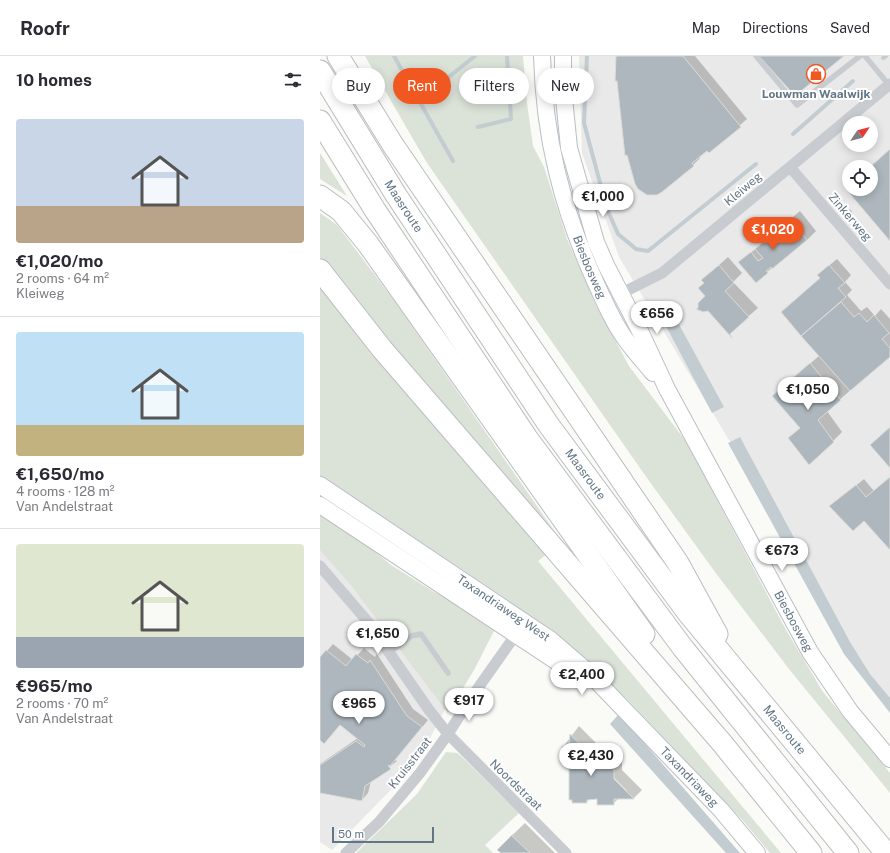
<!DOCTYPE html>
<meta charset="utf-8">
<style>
body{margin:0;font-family:"Public Sans",sans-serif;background:#f7f7f7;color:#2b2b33;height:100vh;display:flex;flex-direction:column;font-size:15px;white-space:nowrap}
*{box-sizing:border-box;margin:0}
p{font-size:13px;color:#7c7c81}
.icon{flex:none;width:22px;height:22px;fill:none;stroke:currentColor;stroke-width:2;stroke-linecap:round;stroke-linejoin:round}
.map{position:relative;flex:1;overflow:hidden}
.drawer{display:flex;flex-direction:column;background:#fff;width:320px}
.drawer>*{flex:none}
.guide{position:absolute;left:12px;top:12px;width:380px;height:36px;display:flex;gap:8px}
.needle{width:26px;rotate:55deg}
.controls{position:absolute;left:522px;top:60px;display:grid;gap:8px}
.controls a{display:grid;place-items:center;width:36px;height:36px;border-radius:50%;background:#fff;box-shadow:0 2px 10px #0003;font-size:20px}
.scale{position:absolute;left:12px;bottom:10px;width:102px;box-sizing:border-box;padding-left:4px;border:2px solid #627585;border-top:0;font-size:11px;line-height:14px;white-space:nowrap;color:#627585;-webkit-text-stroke:3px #fff;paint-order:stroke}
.price{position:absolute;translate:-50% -34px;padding:0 9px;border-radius:14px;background:#fff;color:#222;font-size:13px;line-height:26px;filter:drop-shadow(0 1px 2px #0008)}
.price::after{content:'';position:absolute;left:50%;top:24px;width:12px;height:9px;margin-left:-6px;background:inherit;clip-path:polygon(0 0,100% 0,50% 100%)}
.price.current{background:#f05721;color:#fff}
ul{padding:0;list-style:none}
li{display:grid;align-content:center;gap:8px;height:212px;padding:0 16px}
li+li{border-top:1px solid #e1e1e2}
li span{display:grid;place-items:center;height:124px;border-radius:4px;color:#555}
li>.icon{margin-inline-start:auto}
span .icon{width:72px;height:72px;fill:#fffc;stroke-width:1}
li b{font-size:17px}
h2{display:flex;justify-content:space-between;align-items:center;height:48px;padding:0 16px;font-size:17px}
.tag{padding:0 14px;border-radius:18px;background:#fff;box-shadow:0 2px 10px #0003;font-size:14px;line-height:36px}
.tag.current{background:#f05721;color:#fff}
header{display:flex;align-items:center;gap:24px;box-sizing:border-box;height:56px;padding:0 20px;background:#fff;border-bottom:1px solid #e1e1e2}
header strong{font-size:19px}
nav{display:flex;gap:22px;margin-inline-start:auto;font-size:14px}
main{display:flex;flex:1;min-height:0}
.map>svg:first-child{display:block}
.built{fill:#e8e9e8;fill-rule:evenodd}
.green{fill:#dbe2d8}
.water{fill:#c2ccd1}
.shadow{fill:#0003;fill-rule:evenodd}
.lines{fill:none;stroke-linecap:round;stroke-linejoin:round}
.stream{stroke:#c2ccd1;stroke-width:4}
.building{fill:#adb7bd;stroke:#dcdcd9}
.secondary-casing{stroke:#b9bfc4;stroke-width:18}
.highway-casing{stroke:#babec1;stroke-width:23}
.lane{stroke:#c8ccd0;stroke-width:5.5}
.street{stroke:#c8ccd0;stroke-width:11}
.secondary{stroke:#fff;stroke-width:16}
.highway{stroke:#fff;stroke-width:21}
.labels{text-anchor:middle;stroke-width:4;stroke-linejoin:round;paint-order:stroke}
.poi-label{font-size:12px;font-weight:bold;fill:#627585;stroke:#fff}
.street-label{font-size:12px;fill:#627585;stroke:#fff}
</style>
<header>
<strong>Roofr</strong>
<nav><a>Map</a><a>Directions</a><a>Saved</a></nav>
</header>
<main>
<section class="drawer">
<h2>10 homes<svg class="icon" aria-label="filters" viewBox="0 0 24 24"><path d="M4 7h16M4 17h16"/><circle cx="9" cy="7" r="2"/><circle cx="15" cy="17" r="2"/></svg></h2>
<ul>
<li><span style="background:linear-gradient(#c9d6e8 70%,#b9a48a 0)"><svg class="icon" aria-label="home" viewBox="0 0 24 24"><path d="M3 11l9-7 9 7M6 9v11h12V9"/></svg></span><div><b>€1,020/mo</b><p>2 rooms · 64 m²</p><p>Kleiweg</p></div></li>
<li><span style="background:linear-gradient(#bfe0f5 75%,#c2b280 0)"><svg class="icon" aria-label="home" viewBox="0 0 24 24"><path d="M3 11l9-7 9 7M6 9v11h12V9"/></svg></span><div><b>€1,650/mo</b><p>4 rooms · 128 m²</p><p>Van Andelstraat</p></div></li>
<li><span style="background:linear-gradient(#dfe7d0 75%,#9aa5b1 0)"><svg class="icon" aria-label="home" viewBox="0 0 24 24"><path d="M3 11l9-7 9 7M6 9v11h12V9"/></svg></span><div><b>€965/mo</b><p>2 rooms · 70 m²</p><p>Van Andelstraat</p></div></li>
</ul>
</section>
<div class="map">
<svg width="570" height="797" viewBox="0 0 570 797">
<rect width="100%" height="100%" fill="#fafaf7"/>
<path class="built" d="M259 0H570V648L535 602 433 424 299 201 262 97ZM529 67H551V89H529ZM529 111H551V133H529Z
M0 464 155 596 97 707 12 794 0 786Z"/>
<path class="green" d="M45 0H203L207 47 213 90 224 111 247 183 275 247 309 310 367 387 466 574 503 636 570 717V737L469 613 395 516 327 422 107 107Z
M0 97 27 140 0 123Z
M0 157 17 169 76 247 242 486 218 505 461 797H450L424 766 307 643 240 584 165 530 0 420Z
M0 455 30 475 71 509 114 536 159 557 175 573 154 614 128 657 30 528 0 494Z
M126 696 137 697 142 701 199 757 165 789 173 797H36L97 738Z"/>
<path class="water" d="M349 250 404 351 392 357 337 253Z
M420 381 530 586 550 618 570 642V657L524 598 408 387Z
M299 658 420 797H406L290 668Z"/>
<path class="shadow" d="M297 0H375L427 63 389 96 387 93 379 100 380 102 373 109 342 135Z
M570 94V183L526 132 529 129V133H551V111Z
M530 153 532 156 527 161 525 158Z
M480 155 496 175 487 184 447 216 420 206Z
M408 201 422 217 413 226 438 252 409 277 386 240 385 227 382 224Z
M517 203 531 219 525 226 532 234 527 239 541 255 547 251 555 260 561 253 570 263V299L507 355 522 376 513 385 469 382 480 372 453 340 500 299 462 256 501 222 505 213Z
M570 421V493L544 464 521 463 511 450 544 423 554 435Z
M13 588 33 604 44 592 55 601 57 598 93 653 108 664 75 704 77 705 51 725 48 737 42 744 0 736V708L38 682 20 668 4 686 0 683V603Z
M259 670 279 690H291L290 696H296L297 702H302V714L322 734 314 742H299L293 748 278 742 270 743 266 746 243 691ZM291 719 307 735H304L290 720Z
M205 767 235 797H182L178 793Z"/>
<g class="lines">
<path class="stream" d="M74 0 133 105
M267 0 264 67 287 153 298 178 316 193 328 195 436 108
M563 2 566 0
M125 24 155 0
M158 71 191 63 187 0
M473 78 533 25"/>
</g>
<path class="building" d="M363 0 421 71 389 97 387 95 372 107 374 110 342 136 337 139H327L318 133 315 128 307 99 305 100 297 25H295L296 0Z
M439 0H524L475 40 477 42 475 43 473 41 475 40Z
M570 93V185L525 132 529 129V133H551V118L554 115 550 111Z
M528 155 531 159 527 162 524 158Z
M470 164 487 184 452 213 451 211 446 215 448 217 436 227 418 206 431 196 438 205 443 202 435 193Z
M399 209 414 227 405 235 429 261 410 278 412 282 388 255 383 256 376 253 378 252V247L385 240 378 232 384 227 381 224Z
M509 209 525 227 518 232 526 241 481 280 461 256 500 222 497 219Z
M521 246 534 261 539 257 547 266 554 259 569 277 562 283 570 292V301L530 335 481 280Z
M490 307 521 344 498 364 514 386 489 409 468 382 480 372 452 340Z
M570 371V412L550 389Z
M570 421V494L544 465 533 475 509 450 536 429 546 441Z
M6 594 26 610 36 598 48 607 50 604 87 660 102 671 70 710 69 709 68 710 71 713 45 730 42 745 0 737V709L36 685 44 691 45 689 20 669 4 688 0 684V601Z
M250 678 270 699H282V705H288V711H294V723L314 743H294V749H277V743L267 744V747H252V744H249V707H241L242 690H249Z
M193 778 192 780 210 797H181L177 794Z"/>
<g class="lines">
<defs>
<g id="secondary">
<path id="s1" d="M222 0C224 81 242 152 275 225 284 245 293 266 306 284 314 295 324 306 333 317"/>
<path id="s2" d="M243 0V32L249 92 276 186 286 209 320 275 347 333 490 596 530 655 570 703"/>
<path id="s3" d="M0 429 231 584 267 615 401 754 437 797"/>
<path d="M0 449 260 621"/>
</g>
<g id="highway">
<path d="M18 0 73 89 358 507 397 578"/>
<path id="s4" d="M0 15 76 139 228 368 368 557 566 797"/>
<path d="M0 65 55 154 207 382 363 592 528 797"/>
<path d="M0 140 21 155 48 188 324 578"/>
<path d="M0 214 62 293 402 687 491 797"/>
</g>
</defs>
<use href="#secondary" class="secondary-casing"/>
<use href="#highway" class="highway-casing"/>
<path class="lane" d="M436 0 477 49 540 0
M545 0 569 29
M70 596 91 580 101 578 128 617"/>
<path class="street" d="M470 111 570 228
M284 246 342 217 570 28
M0 510 48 566 109 654 128 678 246 797
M26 797 59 766 100 717 128 678 151 642 199 574"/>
<use href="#secondary" class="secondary"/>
<use href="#highway" class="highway"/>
</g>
<defs>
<symbol id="shop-ring" viewBox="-11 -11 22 22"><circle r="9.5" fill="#fff" stroke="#f05721" stroke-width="1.5"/><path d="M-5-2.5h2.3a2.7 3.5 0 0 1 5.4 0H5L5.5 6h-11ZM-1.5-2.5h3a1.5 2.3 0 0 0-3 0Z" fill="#f05721"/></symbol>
</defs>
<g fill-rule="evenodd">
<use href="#shop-ring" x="485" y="7" width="22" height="22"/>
</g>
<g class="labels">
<g class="poi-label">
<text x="496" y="42">Louwman Waalwijk</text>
</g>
<g class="street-label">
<text transform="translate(423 133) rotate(-40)" y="4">Kleiweg</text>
<text dy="4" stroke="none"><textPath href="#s4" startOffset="159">Maasroute</textPath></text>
<text transform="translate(530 161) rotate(49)" y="4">Zinkerweg</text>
<text dy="4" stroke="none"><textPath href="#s1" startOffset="218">Biesbosweg</textPath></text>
<text dy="4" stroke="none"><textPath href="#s4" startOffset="483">Maasroute</textPath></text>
<text dy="4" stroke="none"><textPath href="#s3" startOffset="221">Taxandriaweg West</textPath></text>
<text dy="4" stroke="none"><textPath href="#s2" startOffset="618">Biesbosweg</textPath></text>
<text dy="4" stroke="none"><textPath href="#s4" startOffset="807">Maasroute</textPath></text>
<text transform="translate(90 707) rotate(-52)" y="4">Kruisstraat</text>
<text dy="4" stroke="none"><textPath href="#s3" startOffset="473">Taxandriaweg</textPath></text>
<text transform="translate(196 729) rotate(44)" y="4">Noordstraat</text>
</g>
</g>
</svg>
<div class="controls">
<a><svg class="needle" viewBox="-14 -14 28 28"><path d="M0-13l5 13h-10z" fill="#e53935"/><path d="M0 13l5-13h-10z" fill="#7c7c81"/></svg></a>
<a><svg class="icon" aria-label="locate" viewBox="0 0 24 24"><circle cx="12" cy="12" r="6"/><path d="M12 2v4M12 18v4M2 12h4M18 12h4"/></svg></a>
</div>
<div class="scale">50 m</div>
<b class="price" style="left:283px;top:162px">€1,000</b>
<b class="price current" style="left:453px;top:195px">€1,020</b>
<b class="price" style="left:337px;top:279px">€656</b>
<b class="price" style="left:488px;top:355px">€1,050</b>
<b class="price" style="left:462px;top:516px">€673</b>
<b class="price" style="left:58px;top:599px">€1,650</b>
<b class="price" style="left:262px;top:640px">€2,400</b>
<b class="price" style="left:149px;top:666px">€917</b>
<b class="price" style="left:39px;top:669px">€965</b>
<b class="price" style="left:271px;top:721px">€2,430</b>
<div class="guide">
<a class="tag">Buy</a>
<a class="tag current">Rent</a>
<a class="tag">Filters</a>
<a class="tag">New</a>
</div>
</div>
</main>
